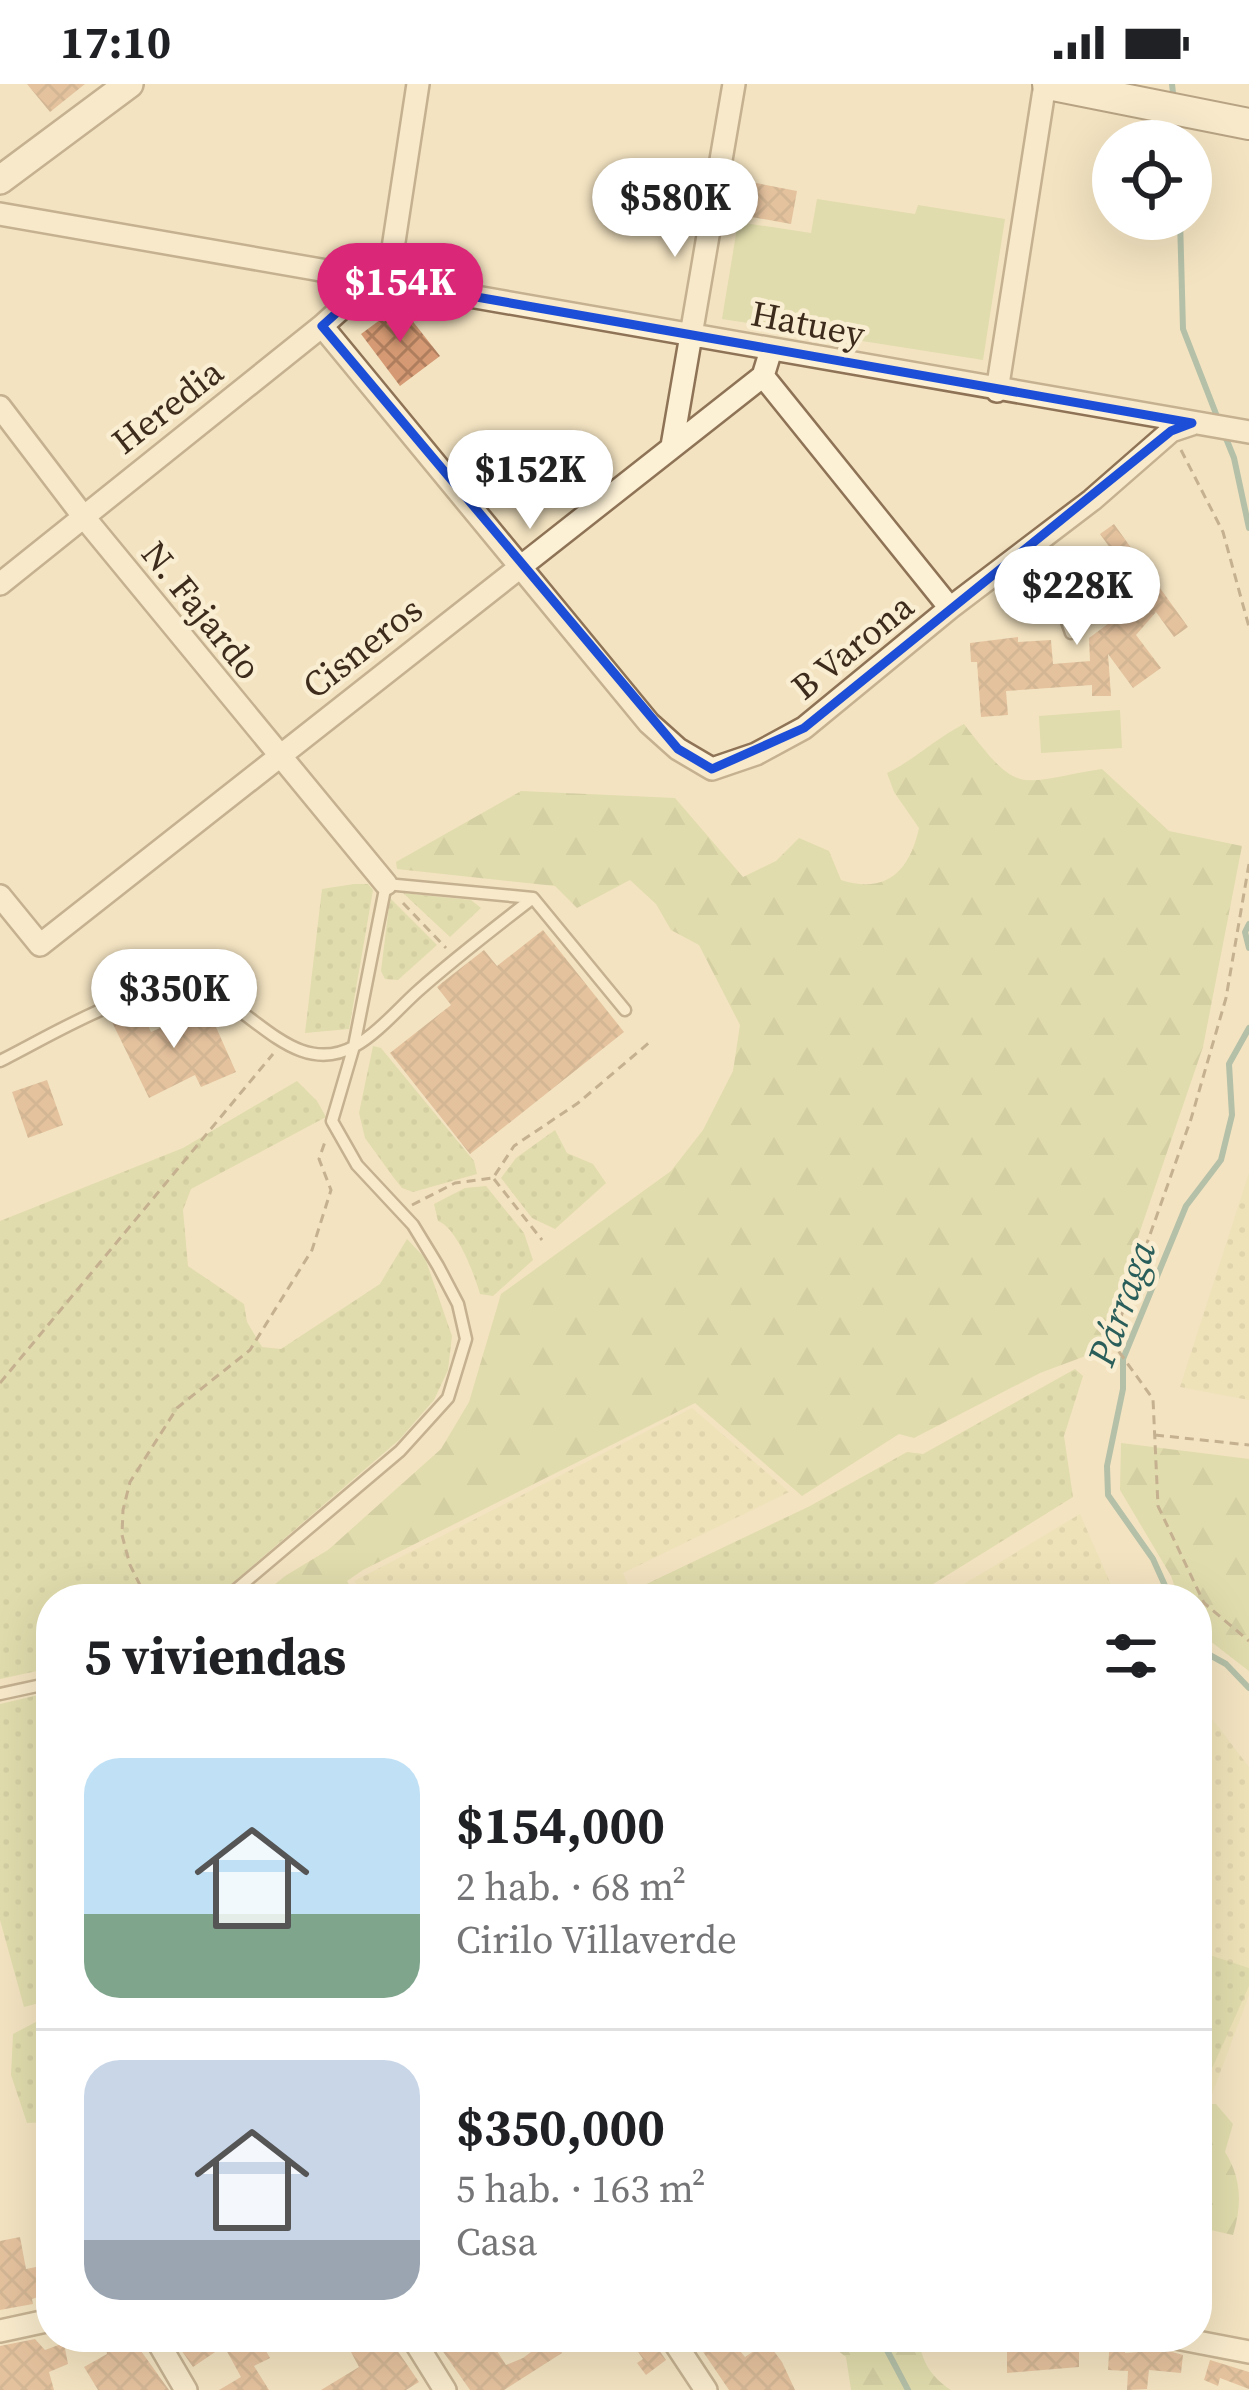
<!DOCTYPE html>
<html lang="es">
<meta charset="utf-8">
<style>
body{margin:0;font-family:"Source Serif 4",serif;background:#f2f2f2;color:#202124;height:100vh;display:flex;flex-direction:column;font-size:45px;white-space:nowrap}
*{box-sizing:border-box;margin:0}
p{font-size:39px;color:#757577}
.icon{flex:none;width:66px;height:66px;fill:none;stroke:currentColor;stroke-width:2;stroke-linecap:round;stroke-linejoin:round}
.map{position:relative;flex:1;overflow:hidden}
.drawer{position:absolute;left:36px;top:1500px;width:1176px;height:768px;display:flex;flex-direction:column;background:#fff;border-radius:48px;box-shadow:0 12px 48px #0002}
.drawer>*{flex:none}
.controls{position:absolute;left:1092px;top:36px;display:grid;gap:24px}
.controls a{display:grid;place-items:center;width:120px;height:120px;border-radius:50%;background:#fff;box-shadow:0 12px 48px #0002;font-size:60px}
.price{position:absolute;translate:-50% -102px;padding:0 27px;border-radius:42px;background:#fff;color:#222;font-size:39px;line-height:78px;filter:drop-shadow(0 3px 6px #0008)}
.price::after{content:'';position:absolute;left:50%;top:72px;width:36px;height:27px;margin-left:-18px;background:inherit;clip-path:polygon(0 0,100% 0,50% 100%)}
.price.current{background:#db2777;color:#fff}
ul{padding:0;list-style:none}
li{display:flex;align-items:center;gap:36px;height:300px;padding:0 48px}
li+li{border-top:3px solid #e0e0e0}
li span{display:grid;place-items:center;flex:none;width:336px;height:240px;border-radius:36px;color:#555}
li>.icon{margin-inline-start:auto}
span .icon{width:144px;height:144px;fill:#fffc;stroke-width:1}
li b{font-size:51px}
h2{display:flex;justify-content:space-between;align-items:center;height:144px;padding:0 48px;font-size:51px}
.status{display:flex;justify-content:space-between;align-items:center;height:84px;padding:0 60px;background:#fff;direction:ltr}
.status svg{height:33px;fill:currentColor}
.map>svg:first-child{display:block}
.farmland{fill:url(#farmland-dots)}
.grass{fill:#ccd294}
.forest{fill:url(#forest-firs)}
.park{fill:url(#park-dots)}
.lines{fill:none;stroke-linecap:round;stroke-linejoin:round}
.stream{stroke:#6a9489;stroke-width:6}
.building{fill:url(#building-cross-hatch)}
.service-casing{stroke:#8e7356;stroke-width:15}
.minor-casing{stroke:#8e7356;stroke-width:26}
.tertiary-casing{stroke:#8e7356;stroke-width:32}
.secondary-casing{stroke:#705439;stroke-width:34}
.path{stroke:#8e7356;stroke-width:3;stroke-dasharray:9 6;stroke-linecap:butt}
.service{stroke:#fcf0d5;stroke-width:10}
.minor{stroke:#fcf0d5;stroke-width:21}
.tertiary{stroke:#fcf0d5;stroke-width:27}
.secondary{stroke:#fcf0d5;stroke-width:30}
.marked{fill:none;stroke:#1d4ed8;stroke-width:9;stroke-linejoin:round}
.labels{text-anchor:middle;stroke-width:9;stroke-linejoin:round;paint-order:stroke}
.street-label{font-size:36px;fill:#3d2b1c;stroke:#f9edd2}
.water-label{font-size:39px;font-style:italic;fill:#2a5e5a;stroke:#f9edd2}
</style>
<div class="status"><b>17:10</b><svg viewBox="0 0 49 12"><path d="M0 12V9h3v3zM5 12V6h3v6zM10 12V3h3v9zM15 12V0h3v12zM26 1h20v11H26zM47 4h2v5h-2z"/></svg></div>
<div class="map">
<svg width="1249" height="2306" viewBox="0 0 1249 2306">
<defs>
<pattern id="farmland-dots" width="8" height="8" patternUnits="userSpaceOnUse" patternTransform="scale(3)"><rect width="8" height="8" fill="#e9dfad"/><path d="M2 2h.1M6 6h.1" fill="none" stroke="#c9c094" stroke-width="1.8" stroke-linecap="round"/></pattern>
<pattern id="forest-firs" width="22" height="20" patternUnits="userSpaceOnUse" patternTransform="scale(3)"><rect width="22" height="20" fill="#ccd294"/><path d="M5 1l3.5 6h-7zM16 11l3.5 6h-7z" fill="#b0b47f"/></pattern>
<pattern id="park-dots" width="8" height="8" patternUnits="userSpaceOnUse" patternTransform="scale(3)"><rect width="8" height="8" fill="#ccd294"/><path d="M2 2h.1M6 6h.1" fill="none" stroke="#b0b47f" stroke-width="1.8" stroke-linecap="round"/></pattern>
<pattern id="building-cross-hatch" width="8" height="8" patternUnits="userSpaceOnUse" patternTransform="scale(3)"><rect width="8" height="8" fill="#d59a73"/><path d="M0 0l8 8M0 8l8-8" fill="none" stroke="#ae7e5e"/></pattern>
</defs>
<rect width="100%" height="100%" fill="#f3e3c1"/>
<path class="farmland" d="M1249 1089V1316L1180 1303Z
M692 1324 789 1408 623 1489 634 1515H370L354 1497Z
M1080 1430 1112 1503 1121 1515H939Z
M1197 1615 1249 1683V1911L1197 2051Z"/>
<path class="grass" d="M817 115 915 130 918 121 1005 135 983 276 722 235 738 138 811 149Z
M1120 626 1122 664 1041 669 1039 632Z"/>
<path class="forest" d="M964 640C1020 713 1015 699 1102 685L1169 747 1242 762 1203 963 1099 1267 1040 1289 914 1354 899 1350 802 1412 695 1319 363 1486 347 1497 357 1515H257L285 1492 328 1466 441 1365 469 1318 501 1210 671 1087 703 1046 733 987 740 941 699 861 671 846 656 820 630 796 577 824 555 802 397 785 396 778 521 707 675 714 743 793 776 777 799 754 829 767 841 796C887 811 910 786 919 744L894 708 887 689C916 675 936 654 964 640Z
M1121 1359 1249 1375V1587L1197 1547V1515H1179L1171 1492 1120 1406Z
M1202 2020H1216L1233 2040 1225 2068C1242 2095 1242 2121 1233 2151L1197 2143V2029Z
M820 2253H919C920 2276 932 2294 951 2306H851L846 2273Z"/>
<path class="park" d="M354 800H368L373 806 349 945 305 949 322 805Z
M403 809 471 816 481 824 450 853Z
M390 814 437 861 398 896 385 895 381 887Z
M373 962 381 964 474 1077 477 1090 413 1108 402 1104 394 1094 365 1054 359 1029Z
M297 997 317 1017 326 1033 191 1105 183 1126 188 1182 244 1220 247 1238 262 1263 281 1265 380 1200 407 1155 425 1174 452 1252 448 1286 434 1316 399 1356 214 1515H51V1584L0 1595V1137L183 1064Z
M555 1046 567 1069 593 1080 606 1099 555 1145 532 1134 501 1094 516 1074Z
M486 1102 524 1149 533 1176 493 1212 480 1210C474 1189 457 1144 438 1137L434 1120 465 1104Z
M1075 1285 1083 1292 1064 1352 1073 1413 909 1515H641L636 1505 810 1422 907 1368 923 1370Z
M51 1608V1916L24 1923 0 1836V1620Z
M1197 1867 1249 1884V1902L1197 2018Z
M51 1930V2038L27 2039 11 1991 13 1950Z"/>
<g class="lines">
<path class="stream" d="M1172 0 1174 18
M1176 37 1179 57
M1180 135 1183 245 1218 335
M1223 347 1234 374 1249 444
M1249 840 1245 848 1249 864
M1171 1515 1153 1475 1108 1411 1107 1382 1123 1305V1275L1186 1122 1221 1076 1232 1031 1229 980 1249 944
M1197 1564 1226 1580 1249 1604
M880 2253 908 2306"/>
</g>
<path class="building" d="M27 0H85L50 28Z
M741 96 797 107 791 140 735 130Z
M400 221 440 272 400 302 361 250Z
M1114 440 1188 543 1174 553 1156 528 1136 551 1161 584 1133 604 1108 570 1111 612H1092V601L1006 607 1008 631 981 633 977 578H971L970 559 1018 553V558L1051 556 1053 580 1090 577 1089 554 1120 531 1126 540 1152 522 1100 450Z
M1060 476 1090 514 1078 524H1073L1048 485Z
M543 846 624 948 470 1070 390 969 451 921 437 903 443 898 484 866 497 882Z
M207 923 236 988 201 1003 195 991 149 1014 112 938 140 924 151 948Z
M47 996 63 1041 28 1054 12 1008Z
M20 2153 26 2185 51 2180V2209L32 2215 33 2220 0 2226V2157Z
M104 2253H131L169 2306H98L84 2283 107 2270Z
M172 2253H258L270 2274 254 2282 269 2306H219L241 2293 224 2262 193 2283Z
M343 2253H388L419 2298 406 2306H321L359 2283Z
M448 2253H488L506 2281 523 2274 551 2253 562 2269 504 2306H470L437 2259Z
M628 2253H650L666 2276 646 2291 637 2279 643 2275Z
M693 2253H717L723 2261 731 2256 745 2273 767 2258 782 2278 795 2306H729Z
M1007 2253H1079V2283L1007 2289Z
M1110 2253 1126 2255 1125 2269 1165 2266 1183 2271 1181 2289 1149 2286 1147 2305 1127 2306 1128 2287 1108 2286Z
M35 2255 45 2266 64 2259 68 2280 49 2288 54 2306H0V2262Z
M1210 2276 1249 2288V2305L1220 2294 1218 2302 1204 2296Z"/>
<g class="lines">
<defs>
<path id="service" d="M1023 468 1060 518 1071 549
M0 977C51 952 139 895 198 906 250 916 292 997 355 962 378 949 399 924 418 907 455 874 494 844 533 814L625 926
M225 1515 400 1367 448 1314 466 1255 458 1220 438 1182 413 1141 357 1081 332 1037 354 962 386 800 533 814
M0 1610 51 1599"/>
<path id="minor" d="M0 130 1249 348
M388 197 418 0
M322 242 649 639 678 665 712 685 756 670 804 644 950 524 1092 416 1171 347 1192 340
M763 292 950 524
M997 307 1045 0
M0 323 83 432 386 800
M672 362 734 0
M0 500 322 242 374 195
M0 812 40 861 763 292 771 266
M0 2247 51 2236
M155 2253 186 2306
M412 2253 445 2306
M671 2253 706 2306
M1171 2253 1249 2268"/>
<path id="tertiary" d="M0 96 129 0"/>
<path id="secondary" d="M1048 0 1249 40"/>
</defs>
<use href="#service" class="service-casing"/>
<use href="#minor" class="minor-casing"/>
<use href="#tertiary" class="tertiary-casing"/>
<use href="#secondary" class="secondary-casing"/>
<path class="path" d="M1181 366 1223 448 1249 543
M1249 780 1226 914 1191 1035 1112 1258 1153 1315 1158 1422 1204 1519 1249 1557
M403 819 446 864
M494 1095 542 1156
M412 1121 455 1099 493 1094 514 1062 578 1019 651 957
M0 1299 273 970
M1155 1351 1249 1361
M147 1515 130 1481 122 1451 123 1426 130 1398 177 1324 250 1266 312 1166 331 1106 319 1075 326 1055"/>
<use href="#service" class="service"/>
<use href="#minor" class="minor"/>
<use href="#tertiary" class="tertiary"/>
<use href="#secondary" class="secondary"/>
</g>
<path d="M0 0H1249V2306H0ZM374 195 1192 339 1171 347 804 644 712 685 678 665 322 242Z" fill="#f3e3c1" fill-opacity=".55" fill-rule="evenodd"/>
<path class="marked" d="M374 195 1192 339 1171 347 804 644 712 685 678 665 322 242Z"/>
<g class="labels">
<g class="street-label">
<text transform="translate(808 239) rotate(11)" y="13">Hatuey</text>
<text transform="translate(167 322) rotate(-38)" y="13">Heredia</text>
<text transform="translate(202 526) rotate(51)" y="13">N. Fajardo</text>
<text transform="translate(852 562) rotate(-39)" y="13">B Varona</text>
<text transform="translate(362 563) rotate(-38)" y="13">Cisneros</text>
</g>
<g class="water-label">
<text transform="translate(1121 1219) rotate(-70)" y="14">Párraga</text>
</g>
</g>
</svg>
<div class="controls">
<a><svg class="icon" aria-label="locate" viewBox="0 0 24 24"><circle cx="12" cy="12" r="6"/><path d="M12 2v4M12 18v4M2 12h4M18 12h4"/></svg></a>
</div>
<b class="price" style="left:675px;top:176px">$580K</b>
<b class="price current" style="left:400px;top:261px">$154K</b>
<b class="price" style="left:530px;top:448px">$152K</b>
<b class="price" style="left:1077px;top:564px">$228K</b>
<b class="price" style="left:174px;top:967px">$350K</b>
<section class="drawer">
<h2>5 viviendas<svg class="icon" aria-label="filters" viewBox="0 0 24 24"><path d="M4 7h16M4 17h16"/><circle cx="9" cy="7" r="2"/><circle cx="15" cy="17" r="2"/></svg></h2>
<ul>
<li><span style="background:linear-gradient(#bfe0f5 65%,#7fa58c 0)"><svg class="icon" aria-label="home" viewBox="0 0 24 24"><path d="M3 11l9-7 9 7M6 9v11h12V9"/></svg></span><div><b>$154,000</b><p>2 hab. · 68 m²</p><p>Cirilo Villaverde</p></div></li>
<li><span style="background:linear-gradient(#c9d6e8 75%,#9aa5b1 0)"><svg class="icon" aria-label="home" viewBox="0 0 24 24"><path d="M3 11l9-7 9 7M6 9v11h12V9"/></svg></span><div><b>$350,000</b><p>5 hab. · 163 m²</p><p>Casa</p></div></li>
</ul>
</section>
</div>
